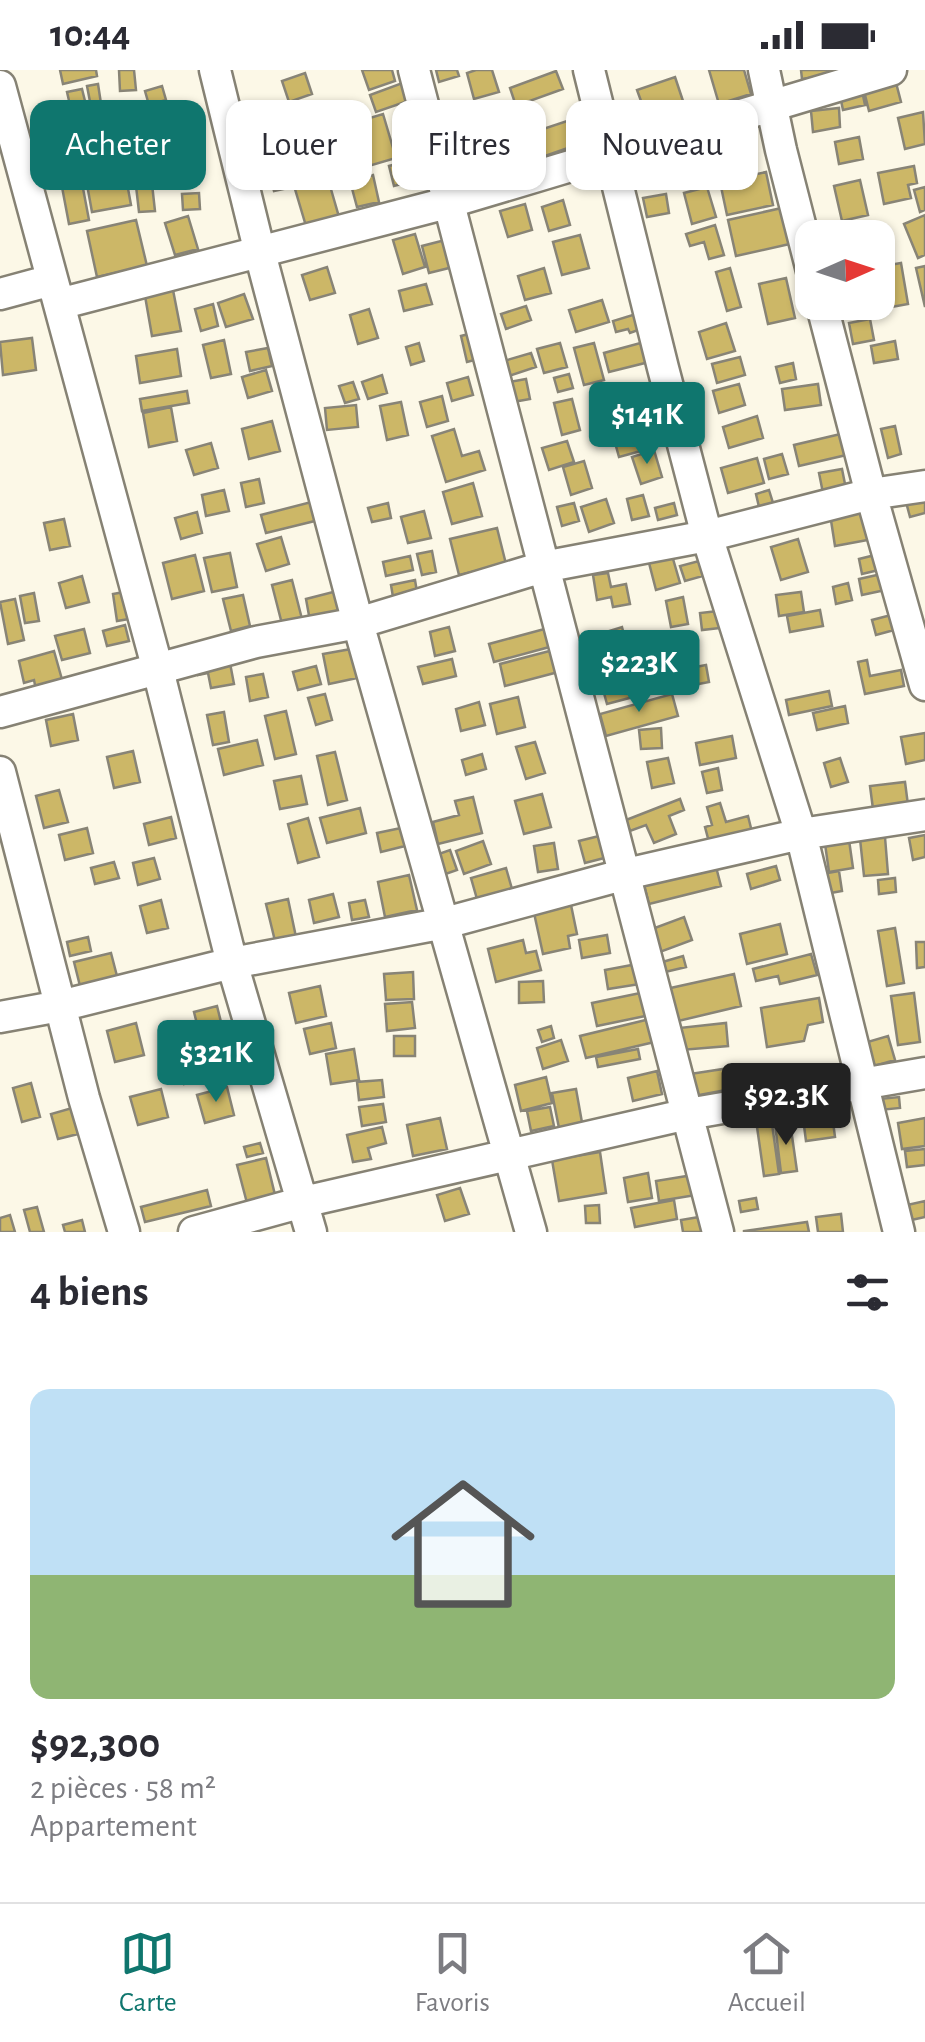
<!DOCTYPE html>
<html lang="fr">
<meta charset="utf-8">
<style>
body{margin:0;font-family:"Alegreya Sans",sans-serif;background:#f2f2f3;color:#2b2b33;height:100vh;display:flex;flex-direction:column;font-size:38px;white-space:nowrap}
*{box-sizing:border-box;margin:0}
p{font-size:32px;color:#7c7c81}
.icon{flex:none;width:55px;height:55px;fill:none;stroke:currentColor;stroke-width:2;stroke-linecap:round;stroke-linejoin:round}
.map{position:relative;height:1162px;overflow:hidden}
.panel{display:flex;flex-direction:column;background:#fff;flex:1}
.panel>*{flex:none}
.top-card{position:absolute;left:30px;top:30px;width:865px;height:90px;display:flex;gap:20px}
.needle{width:65px;rotate:87deg}
.controls{position:absolute;left:795px;top:150px;display:grid;gap:20px}
.controls a{display:grid;place-items:center;width:100px;height:100px;border-radius:20px;background:#fff;box-shadow:0 2px 8px #0004;font-size:50px}
.price{position:absolute;translate:-50% -85px;padding:0 22px;border-radius:10px;background:#0f766e;color:#fff;font-size:32px;line-height:65px;filter:drop-shadow(0 2px 5px #0008)}
.price::after{content:'';position:absolute;left:50%;top:60px;width:30px;height:22px;margin-left:-15px;background:inherit;clip-path:polygon(0 0,100% 0,50% 100%)}
.price.active{background:#222;color:#fff}
ul{padding:0;list-style:none}
li{display:grid;align-content:center;gap:20px;height:530px;padding:0 30px}
li span{display:grid;place-items:center;height:310px;border-radius:20px;color:#555}
li>.icon{margin-inline-start:auto}
span .icon{width:180px;height:180px;fill:#fffc;stroke-width:1}
li b{font-size:42px}
h2{display:flex;justify-content:space-between;align-items:center;height:120px;padding:0 30px;font-size:42px}
.chip{padding:0 35px;border-radius:20px;background:#fff;box-shadow:0 2px 8px #0004;font-size:35px;line-height:90px}
.chip.active{background:#0f766e;color:#fff}
.status{display:flex;justify-content:space-between;align-items:center;height:70px;padding:0 50px;background:#fff;direction:ltr}
.status svg{height:28px;fill:currentColor}
.menu{display:flex;justify-content:space-around;align-items:center;height:140px;border-top:2px solid #e1e1e2;background:#fff;font-size:28px;color:#7c7c81}
.menu a{display:grid;justify-items:center;gap:5px}
.menu .active{color:#0f766e}
.map>svg:first-child{display:block}
.building{fill:#ccb767;stroke:#888476;stroke-width:2.5}
.lines{fill:none;stroke-linecap:round;stroke-linejoin:round}
.minor-casing{stroke:#868274;stroke-width:35}
.minor{stroke:#fff;stroke-width:30}
</style>
<div class="status"><b>10:44</b><svg viewBox="0 0 49 12"><path d="M0 12V9h3v3zM5 12V6h3v6zM10 12V3h3v9zM15 12V0h3v12zM26 1h20v11H26zM47 4h2v5h-2z"/></svg></div>
<div class="map">
<svg width="925" height="1162" viewBox="0 0 925 1162">
<rect width="100%" height="100%" fill="#fcf8e7"/>
<path class="building" d="M60 0H96L97 6 63 14Z
M119 0H134L136 20 120 21Z
M362 0H392L395 11 369 20Z
M436 0H457L459 6 439 12Z
M476 0H492L499 22 474 29 467 3Z
M709 0H744L751 24 719 34Z
M801 0H840L841 4 802 9Z
M556 1 563 19 516 36 510 18Z
M305 3 312 24 289 32 282 11Z
M894 5 901 32 869 41 862 13Z
M675 7 686 40 649 53 637 20Z
M860 11 865 35 843 40 838 16Z
M405 12 411 30 376 42 370 25Z
M98 14 102 40 92 42 87 16Z
M162 16 166 30 149 35 145 21Z
M82 19 85 31 70 35 67 22Z
M839 38 840 57 813 62 811 41Z
M286 42 291 62 266 70 260 49Z
M923 42 925 74 905 79 898 48Z
M383 44 396 88 355 100 343 56Z
M579 47 588 71 545 86 537 61Z
M124 54 128 70 102 76 99 60Z
M735 58 746 96 725 102 714 64Z
M503 63 511 92 492 98 483 69Z
M304 67 312 96 294 102 285 73Z
M859 67 863 89 839 94 835 72Z
M187 73V88H172L171 74Z
M127 76 128 87 108 90 107 79Z
M698 80 704 101 679 109 673 88Z
M419 88 424 108 394 116 389 96Z
M179 93 181 116 164 118 161 95Z
M914 96 917 113 908 115 911 128 884 134 878 103Z
M125 102 131 135 92 142 86 109Z
M766 102 773 135 727 145 720 112Z
M285 103 288 118 274 121 270 106Z
M373 105 379 132 357 137 350 111Z
M328 109 339 147 306 156 295 119Z
M860 110 868 145 842 151 834 116Z
M82 113 89 150 69 154 62 117Z
M152 114 155 141 139 142 136 116Z
M707 117 716 147 692 154 684 123Z
M925 117V140L920 142 914 120Z
M199 123 200 139 183 140 182 124Z
M666 124 669 143 647 147 643 128Z
M563 130 570 155 549 161 542 137Z
M525 134 532 160 508 167 500 141Z
M786 137 794 173 736 186 728 150Z
M925 145V185L918 188 904 154Z
M188 146 198 179 175 185 165 153Z
M136 150 147 196 97 207 87 161Z
M715 155 724 185 709 189 704 172 690 176 686 164Z
M415 164 425 197 403 204 393 170Z
M580 165 589 198 562 205 553 172Z
M449 169 457 196 429 203 422 176Z
M901 193 908 234 875 240 874 232H878V197Z
M925 196V237L916 198Z
M327 197 335 223 310 230 302 205Z
M544 198 551 223 525 230 518 206Z
M730 198 741 237 727 241 716 202Z
M786 208 795 248 768 254 759 214Z
M426 214 432 234 404 241 399 221Z
M173 220 181 261 152 266 145 226Z
M244 224 253 249 226 257 218 233Z
M602 230 609 252 576 262 569 240Z
M213 234 218 256 201 261 195 239Z
M526 236 531 250 506 259 501 244Z
M369 239 378 268 358 274 350 245Z
M636 244 641 259 630 263 628 259 616 262 613 251Z
M870 249 874 270 853 274 849 253Z
M726 253 735 281 707 289 699 262Z
M476 262 482 288 467 292 461 266Z
M32 268 36 300 3 305 0 272Z
M224 270 231 304 211 308 203 275Z
M895 271 898 289 874 293 871 276Z
M644 272 649 292 609 302 604 283Z
M419 273 424 291 411 295 406 277Z
M560 273 567 297 544 303 537 279Z
M594 273 604 310 584 315 574 278Z
M268 278 272 296 250 301 246 282Z
M177 279 181 306 140 313 136 286Z
M531 283 536 297 509 306 504 291Z
M740 287 745 305 717 313 712 294Z
M793 293 796 309 780 313 776 297Z
M266 300 272 321 248 328 242 307Z
M569 304 573 318 558 322 554 308Z
M382 305 387 323 368 329 362 312Z
M468 307 473 325 452 331 447 313Z
M526 309 530 329 513 332 509 312Z
M353 312 359 329 345 333 339 316Z
M739 314 745 335 719 343 713 321Z
M818 314 821 335 785 340 782 319Z
M637 317 645 344 615 352 608 325Z
M187 321 189 333 142 341 140 329Z
M442 326 448 351 427 357 420 332Z
M572 329 580 360 562 365 554 333Z
M401 332 408 365 387 370 380 336Z
M356 335 358 357 327 360 325 338Z
M171 337 177 371 149 377 143 343Z
M757 346 763 368 729 378 723 357Z
M272 351 280 381 249 389 242 359Z
M895 356 901 384 888 388 881 359Z
M454 359 462 386 479 381 485 400 446 412 432 366Z
M643 360 648 379 619 387 614 369Z
M849 362 855 383 799 396 794 375Z
M567 371 574 392 549 400 542 378Z
M211 373 218 398 194 405 186 380Z
M654 380 662 407 641 414 632 387Z
M782 384 788 404 769 409 764 389Z
M757 388 764 413 728 423 721 398Z
M584 391 592 418 571 425 563 397Z
M842 399 846 419 823 423 819 403Z
M259 409 264 433 246 437 241 413Z
M473 413 482 446 452 454 443 422Z
M224 420 229 441 206 446 202 425Z
M769 420 773 433 759 437 756 424Z
M643 425 649 446 632 450 627 429Z
M925 426V443L910 447 906 432Z
M323 429 327 448 266 463 261 445Z
M606 429 614 453 589 462 581 437Z
M388 433 391 448 372 452 368 438Z
M574 433 579 451 562 456 557 437Z
M674 433 677 445 658 450 655 438Z
M867 437 873 469 835 476 830 444Z
M424 441 431 468 408 473 401 447Z
M197 442 202 463 181 469 175 448Z
M64 449 70 476 50 480 44 453Z
M497 458 506 494 459 505 450 469Z
M281 467 289 494 266 501 257 474Z
M798 469 808 502 781 510 771 477Z
M432 481 436 502 422 505 417 484Z
M671 482 680 513 656 520 648 489Z
M230 483 237 517 212 522 204 488Z
M879 484 883 499 862 504 859 489Z
M195 485 204 521 172 529 163 493Z
M410 486 413 500 386 506 383 492Z
M699 491 703 506 685 511 680 496Z
M608 503 611 517 626 514 630 534 613 537 611 527 597 530 593 505Z
M886 503 890 519 862 525 859 509Z
M82 506 89 532 66 538 59 513Z
M292 510 302 549 282 554 272 515Z
M415 510 418 528 394 533 391 515Z
M848 513 852 530 836 534 833 517Z
M337 521 342 543 310 551 306 529Z
M124 522 129 549 117 551 113 524Z
M801 522 804 542 779 546 776 525Z
M34 523 39 551 25 553 20 526Z
M243 525 250 556 231 561 223 529Z
M683 527 688 554 671 557 666 531Z
M15 529 24 570 8 574 0 532Z
M727 540 729 557 702 560 700 543Z
M820 540 823 556 790 562 787 546Z
M891 545 894 560 876 565 872 550Z
M125 555 129 571 107 576 103 561Z
M449 557 455 581 435 586 430 562Z
M622 557 629 584 600 592 593 566Z
M548 558 553 576 494 592 489 574Z
M84 559 90 583 62 590 55 566Z
M351 579 357 608 329 614 323 584Z
M557 579 562 601 505 616 500 594Z
M54 581 63 613 36 620 34 610 24 613 19 591Z
M229 588 234 614 211 618 208 603 198 605 196 594Z
M452 589 456 606 423 614 418 597Z
M867 590 870 606 901 600 904 616 865 624 858 592Z
M706 595 709 612 688 616 685 599Z
M316 596 321 614 298 620 293 602Z
M263 604 268 627 250 631 246 607Z
M628 609 633 627 607 634 602 616Z
M829 621 832 636 789 645 786 630Z
M325 624 332 650 316 655 308 628Z
M672 624 678 646 606 666 600 644Z
M518 627 525 657 497 664 490 634Z
M479 632 485 655 461 661 456 639Z
M845 636 848 653 817 660 813 643Z
M286 641 296 684 275 689 265 646Z
M224 642 229 672 213 675 207 645Z
M73 644 78 670 51 676 46 650Z
M661 658 662 678 641 679 639 660Z
M925 663V690L906 694 901 667Z
M732 666 736 688 700 695 696 673Z
M257 670 263 695 224 705 218 679Z
M535 672 545 703 526 709 516 677Z
M133 681 140 712 114 718 107 687Z
M335 682 347 730 328 735 317 686Z
M482 684 486 699 466 705 462 690Z
M668 688 674 713 652 718 647 692Z
M840 688 848 712 831 717 824 693Z
M718 698 722 720 707 723 702 702Z
M301 706 307 734 280 739 274 711Z
M905 712 908 735 873 739 870 716Z
M59 720 68 752 44 758 36 726Z
M542 724 551 757 524 764 515 731Z
M473 727 482 763 438 774 433 752 459 745 455 731Z
M680 729 684 740 669 746 676 764 654 773 646 755 630 761 626 750Z
M720 733 726 752 748 746 752 762 709 772 705 757 712 755 707 737Z
M360 738 366 763 327 773 320 748Z
M171 747 176 768 149 775 144 754Z
M308 748 319 787 298 793 288 754Z
M87 758 93 783 65 790 59 765Z
M401 758 405 776 381 782 377 763Z
M603 765 608 787 585 793 579 771Z
M925 765V787L913 790 909 768Z
M885 767 888 804 864 806 860 769Z
M849 770 853 798 829 802 825 774Z
M483 771 491 794 464 804 456 781Z
M554 773 558 799 538 802 534 776Z
M450 780 457 800 440 806 433 786Z
M154 788 160 809 138 815 133 793Z
M114 792 119 808 95 814 91 798Z
M715 793 721 816 649 834 643 811Z
M776 796 780 810 751 819 747 804Z
M506 798 514 826 479 836 471 808Z
M839 801 842 821 825 824 822 804Z
M409 805 417 840 385 847 378 812Z
M895 808 896 822 879 824 878 810Z
M333 824 339 847 314 853 309 830Z
M288 829 296 867 275 871 266 834Z
M161 830 168 858 147 863 140 836Z
M365 830 369 847 352 850 349 833Z
M571 835 577 864 568 866 570 878 543 884 534 843Z
M684 847 692 870 660 882 652 859Z
M780 854 787 884 747 894 740 864Z
M895 858 904 913 887 916 878 861Z
M607 865 610 883 582 888 579 870Z
M88 867 91 881 70 886 67 872Z
M523 870 526 883 536 881 541 900 496 912 488 879Z
M916 872H925V897L917 898Z
M111 883 117 906 80 916 74 892Z
M811 884 817 905 780 914 778 906 756 911 753 899Z
M683 886 686 897 661 903 659 893Z
M637 894 640 914 608 919 605 900Z
M413 902 414 929 386 930 384 904Z
M734 904 741 936 674 952 666 919Z
M543 911 544 932 519 933V912Z
M320 916 326 946 296 953 289 923Z
M650 921 655 944 597 956 592 933Z
M914 923 920 972 898 975 891 926Z
M819 928 823 952 808 955 804 971 767 977 761 938Z
M412 932 415 958 387 961 385 934Z
M217 936 223 960 200 966 194 942Z
M658 947 663 970 586 988 580 966Z
M136 953 144 985 115 992 107 961Z
M331 953 336 978 310 984 304 959Z
M726 953 728 976 681 980 679 958Z
M551 956 554 968 542 972 538 960Z
M394 966H415V986H394Z
M888 966 895 990 871 997 864 973Z
M561 970 568 991 543 999 537 978Z
M354 979 359 1010 331 1014 326 984Z
M638 979 640 989 598 997 596 987Z
M205 984 211 1007 184 1014 178 990Z
M723 999 726 1020 694 1026 690 1004Z
M657 1001 662 1024 633 1031 628 1008Z
M546 1007 552 1033 521 1041 515 1015Z
M382 1010 384 1027 359 1030 357 1012Z
M31 1013 40 1047 22 1052 13 1018Z
M227 1017 234 1045 205 1053 197 1025Z
M161 1019 168 1047 138 1055 130 1027Z
M576 1019 583 1058 560 1063 552 1023Z
M899 1027 900 1038 880 1040 879 1029Z
M383 1034 386 1052 362 1056 359 1037Z
M550 1037 554 1056 531 1061 527 1041Z
M72 1038 78 1064 58 1069 51 1044Z
M832 1044 835 1067 806 1071 803 1048Z
M440 1048 447 1079 413 1086 407 1055Z
M925 1048V1076L902 1079 898 1053Z
M790 1052 797 1101 781 1103 775 1054Z
M772 1054 779 1104 764 1106 757 1057Z
M382 1057 386 1073 368 1078 371 1089 353 1092 347 1065Z
M260 1073 263 1083 247 1087 244 1077Z
M925 1079V1095L907 1097 905 1081Z
M600 1082 606 1123 559 1131 552 1090Z
M266 1088 275 1125 247 1133 237 1095Z
M648 1103 652 1128 628 1132 624 1108Z
M699 1104 702 1124 659 1131 656 1111Z
M460 1118 469 1144 445 1151 437 1125Z
M207 1120 211 1136 145 1152 141 1137Z
M756 1128 758 1139 741 1142 739 1131Z
M674 1130 677 1149 635 1157 631 1138Z
M925 1131V1147L907 1151 903 1136Z
M599 1135 600 1153H586L585 1136Z
M37 1137 44 1162H30L24 1140Z
M841 1144 843 1162H818L816 1147Z
M10 1145 15 1162H0V1148Z
M705 1146 707 1162H683L681 1150Z
M82 1150 85 1162H65L63 1155Z
M807 1152 809 1162H744V1161Z"/>
<g class="lines">
<defs>
<path id="minor" d="M215 0 260 183 358 553 531 1162
M414 0 718 1162
M589 0 663 298 707 466 801 764 899 1162
M764 0 781 80 812 201
M0 16 158 600 232 893 311 1162
M0 224 52 210
M821 232 871 424 925 615
M59 234 447 133 891 0
M0 642 256 572 358 553 543 497 707 466 871 424 925 416
M0 702 84 1028 124 1162
M0 947 60 936 232 893 445 853 626 804 801 764 925 745
M194 1162 303 1132 688 1044 925 1003"/>
</defs>
<use href="#minor" class="minor-casing"/>
<use href="#minor" class="minor"/>
</g>
</svg>
<div class="controls">
<a><svg class="needle" viewBox="-14 -14 28 28"><path d="M0-13l5 13h-10z" fill="#e53935"/><path d="M0 13l5-13h-10z" fill="#7c7c81"/></svg></a>
</div>
<b class="price" style="left:647px;top:397px">$141K</b>
<b class="price" style="left:639px;top:645px">$223K</b>
<b class="price" style="left:216px;top:1035px">$321K</b>
<b class="price active" style="left:786px;top:1078px">$92.3K</b>
<div class="top-card">
<a class="chip active">Acheter</a>
<a class="chip">Louer</a>
<a class="chip">Filtres</a>
<a class="chip">Nouveau</a>
</div>
</div>
<section class="panel">
<h2>4 biens<svg class="icon" aria-label="filters" viewBox="0 0 24 24"><path d="M4 7h16M4 17h16"/><circle cx="9" cy="7" r="2"/><circle cx="15" cy="17" r="2"/></svg></h2>
<ul>
<li><span style="background:linear-gradient(#bfe0f5 60%,#8fb573 0)"><svg class="icon" aria-label="home" viewBox="0 0 24 24"><path d="M3 11l9-7 9 7M6 9v11h12V9"/></svg></span><div><b>$92,300</b><p>2 pièces · 58 m²</p><p>Appartement</p></div></li>
</ul>
</section>
<nav class="menu">
<a class="active"><svg class="icon" aria-label="map" viewBox="0 0 24 24"><path d="M3 6l6-2 6 2 6-2v14l-6 2-6-2-6 2zM9 4v14M15 6v14"/></svg>Carte</a>
<a><svg class="icon" aria-label="saved" viewBox="0 0 24 24"><path d="M7 4h10v16l-5-4-5 4z"/></svg>Favoris</a>
<a><svg class="icon" aria-label="home" viewBox="0 0 24 24"><path d="M3 11l9-7 9 7M6 9v11h12V9"/></svg>Accueil</a>
</nav>
